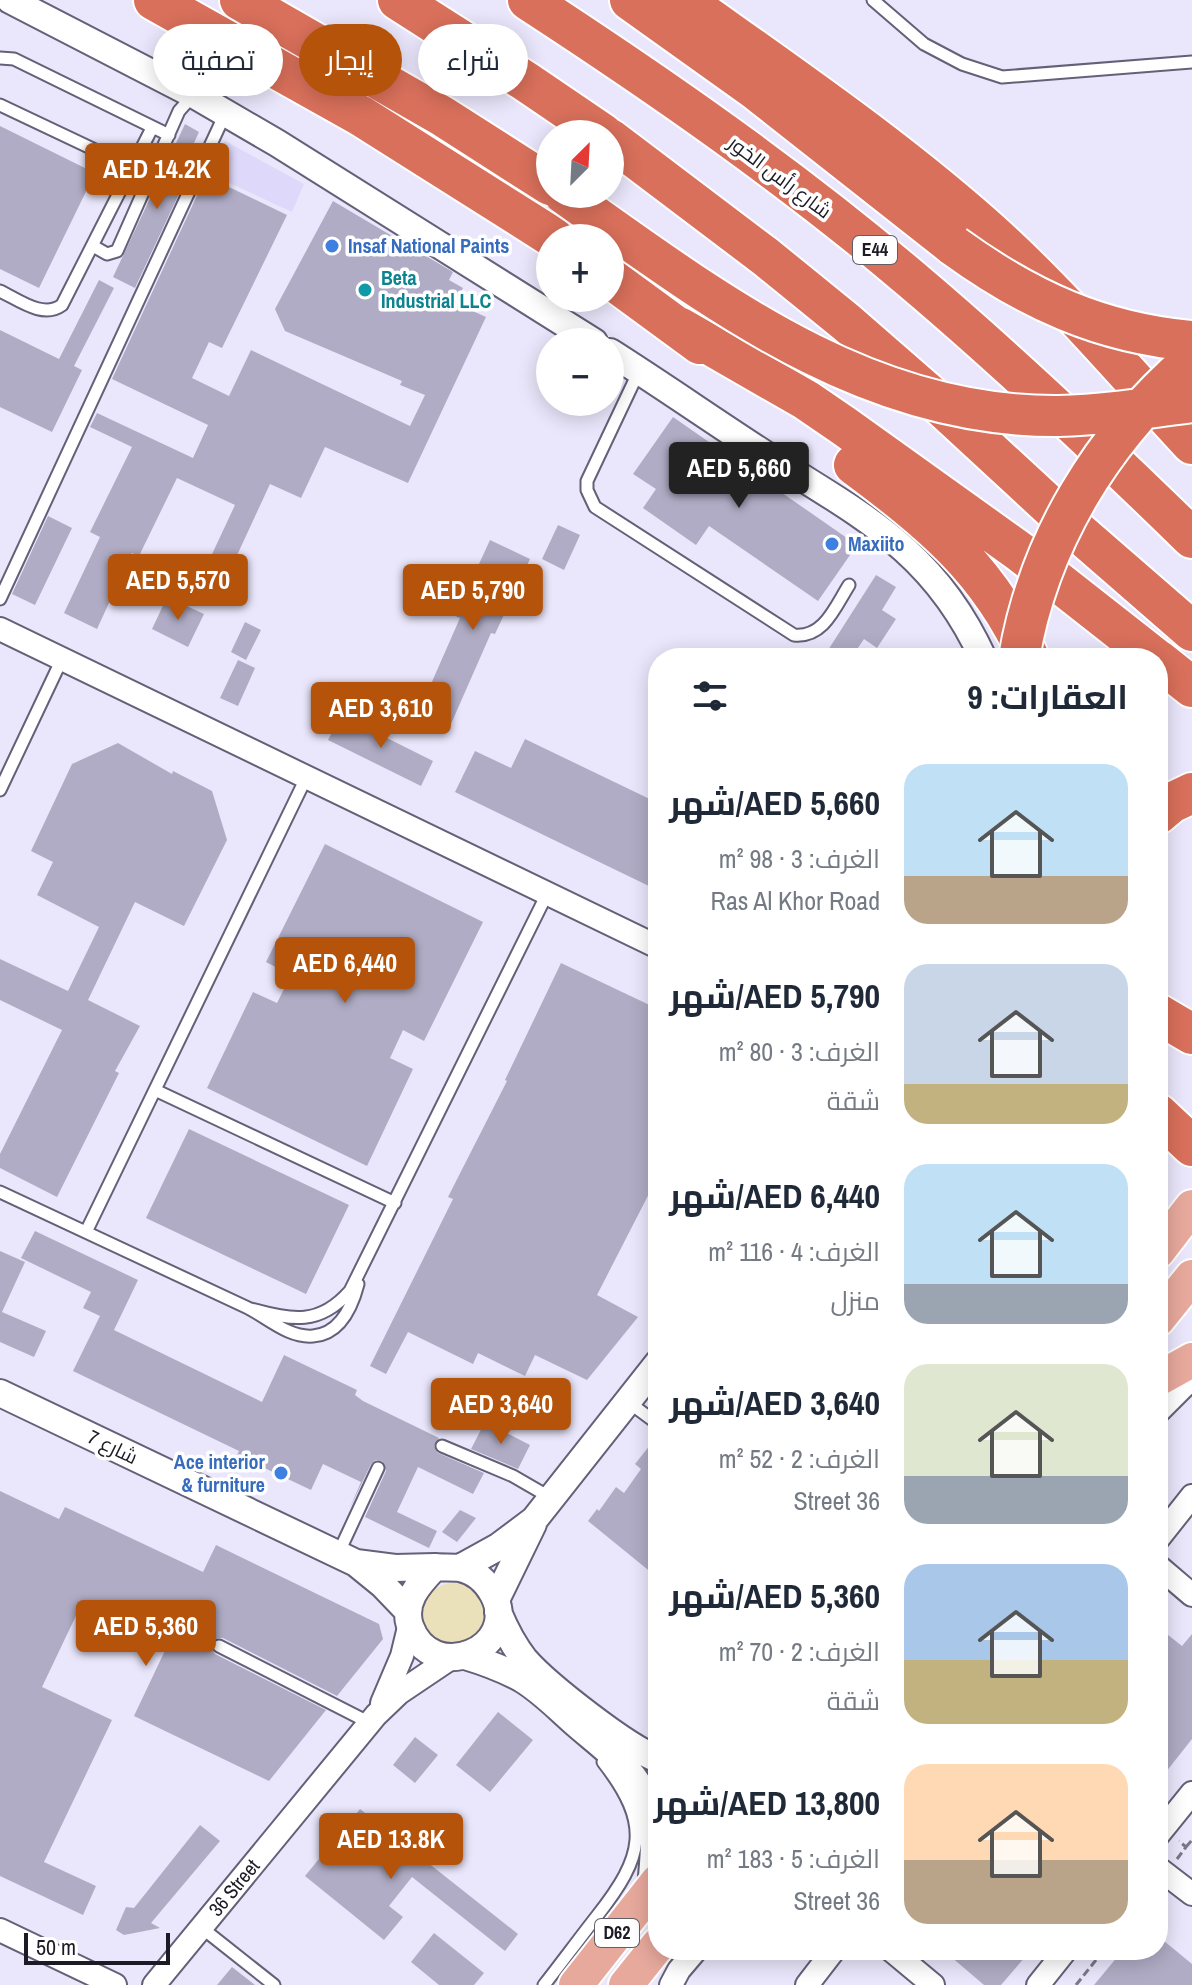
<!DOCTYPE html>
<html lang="ar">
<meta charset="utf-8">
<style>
body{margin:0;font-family:"Archivo Narrow",Cairo,sans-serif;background:#f6f6f7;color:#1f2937;direction:rtl;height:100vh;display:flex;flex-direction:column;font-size:30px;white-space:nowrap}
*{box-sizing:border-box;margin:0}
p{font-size:26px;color:#747a83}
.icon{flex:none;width:44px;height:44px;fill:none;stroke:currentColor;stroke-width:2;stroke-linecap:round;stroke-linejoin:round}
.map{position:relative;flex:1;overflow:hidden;direction:ltr}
.side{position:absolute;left:648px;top:648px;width:520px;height:1312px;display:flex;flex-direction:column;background:#fff;border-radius:32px;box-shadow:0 4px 20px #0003;direction:rtl}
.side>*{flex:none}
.hud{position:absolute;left:24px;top:24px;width:504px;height:72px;direction:rtl;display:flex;gap:16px}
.needle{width:52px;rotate:24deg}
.buttons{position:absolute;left:536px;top:120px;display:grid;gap:16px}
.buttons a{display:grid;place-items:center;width:88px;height:88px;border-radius:50%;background:#fff;box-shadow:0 4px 20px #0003;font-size:40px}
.scale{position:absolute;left:24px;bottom:20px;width:146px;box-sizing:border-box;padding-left:8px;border:4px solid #1c1a24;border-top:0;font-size:22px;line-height:28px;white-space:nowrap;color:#1c1a24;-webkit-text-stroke:6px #fff;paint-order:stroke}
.price{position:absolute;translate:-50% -68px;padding:0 18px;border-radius:8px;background:#b45309;color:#fff;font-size:26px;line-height:52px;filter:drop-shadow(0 2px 4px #0008)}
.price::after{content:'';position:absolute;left:50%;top:48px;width:24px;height:18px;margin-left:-12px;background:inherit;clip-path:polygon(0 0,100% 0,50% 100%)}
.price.active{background:#222;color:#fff}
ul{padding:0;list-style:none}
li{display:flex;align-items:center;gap:24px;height:200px;padding:0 40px}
li span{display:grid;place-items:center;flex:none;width:224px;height:160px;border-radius:24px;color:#555}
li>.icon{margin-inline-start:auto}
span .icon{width:96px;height:96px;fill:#fffc;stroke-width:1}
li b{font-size:34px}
h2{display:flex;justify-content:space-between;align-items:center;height:96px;padding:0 40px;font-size:34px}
.tag{padding:0 28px;border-radius:36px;background:#fff;box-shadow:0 4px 20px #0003;font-size:28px;line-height:72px}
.tag.active{background:#b45309;color:#fff}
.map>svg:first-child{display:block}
.built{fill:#ded9fa}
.sand{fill:#eae1bb}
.building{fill:#b0acc5}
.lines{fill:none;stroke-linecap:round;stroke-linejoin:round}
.service-casing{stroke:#646077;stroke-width:15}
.minor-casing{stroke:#646077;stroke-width:26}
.tertiary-casing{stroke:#646077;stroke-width:30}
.primary-casing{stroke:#fff;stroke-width:38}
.motorway-casing{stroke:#fff;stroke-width:44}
.path{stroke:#7a7786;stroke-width:3;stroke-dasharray:8 4;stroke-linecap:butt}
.service{stroke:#fff;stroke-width:11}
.minor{stroke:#fff;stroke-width:22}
.tertiary{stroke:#fff;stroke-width:26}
.primary{stroke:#e8a99d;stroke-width:34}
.motorway{stroke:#d9705b;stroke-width:40}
.motorway-bridge-casing{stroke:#fff;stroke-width:44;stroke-linecap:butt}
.motorway-bridge{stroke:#d9705b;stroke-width:40}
.shop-dot{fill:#3f7fe0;stroke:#fff;stroke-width:3}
.culture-dot{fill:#0f9aa8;stroke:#fff;stroke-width:3}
.labels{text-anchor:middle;stroke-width:7;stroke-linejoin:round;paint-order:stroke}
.shield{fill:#fff;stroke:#605f66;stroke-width:2}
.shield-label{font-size:18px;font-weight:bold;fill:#1c1a24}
.street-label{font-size:20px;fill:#1c1a24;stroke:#fff}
.shop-label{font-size:20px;font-weight:bold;fill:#366cbe;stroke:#fff;text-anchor:start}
.culture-label{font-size:20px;font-weight:bold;fill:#0d838f;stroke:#fff;text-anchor:start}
</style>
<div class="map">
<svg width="1192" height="1985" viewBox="0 0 1192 1985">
<rect width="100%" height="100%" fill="#eae7fc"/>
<path class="built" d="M225 141 304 184 292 212 210 174Z"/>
<path class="sand" d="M423 1614a31 31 0 1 1 62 0a31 31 0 1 1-62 0Z"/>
<path class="building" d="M185 124 199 132 184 165 191 168 135 288 113 277Z
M0 126 95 173 39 288 0 269Z
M206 176 287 215 222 348 209 342 192 378 229 396 251 350 410 426 425 395 400 385 402 381 285 331 275 309 333 201 453 272 449 280 463 288 455 303 486 317 408 483 325 447 301 498 270 484 227 577 206 567 235 505 177 478 139 556 132 553 97 629 64 613 100 537 90 532 132 447 90 427 97 413 193 458 208 425 112 379Z
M99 280 114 288 74 366 82 370 52 432 0 407V330L59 359Z
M673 417 857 545 818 601 709 526 696 545 643 508 656 489 633 474Z
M48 516 72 528 35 605 12 594Z
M558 525 580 535 564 570 542 559Z
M490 540 530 559 495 634 491 633 447 733 416 718 460 618 455 616Z
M876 575 896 587 882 610 896 619 877 648 864 639 851 658H823Z
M167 597 204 614 188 647 152 629Z
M245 622 261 630 246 660 231 652Z
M238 660 255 668 238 706 220 698Z
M341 715 433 761 421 786 328 740Z
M525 739 658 803V878L653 888 455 792 475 751 511 768Z
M118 743 172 774 173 771 212 791 227 840 184 926 135 902 88 1000 140 1026 115 1071 119 1073 57 1197 0 1168V1154L62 1030 0 1000V959L68 991 99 927 37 895 53 862 31 851 72 764Z
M325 844 483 922 424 1041 403 1030 390 1058 413 1069 367 1166 207 1088 253 992 277 1003 291 975 266 962Z
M561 963 658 1009V1166L651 1180 655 1182 597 1295 638 1317 587 1380 535 1355 525 1376 478 1353 473 1364 408 1332 386 1374 370 1366 453 1199 448 1197 507 1081 505 1080Z
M189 1129 349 1205 306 1294 146 1218Z
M35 1231 138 1280 114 1330 262 1402 284 1355 357 1390 355 1395 363 1401 439 1438 434 1446 438 1453 484 1473 473 1494 418 1467 397 1512 437 1531 429 1548 365 1517 386 1471 382 1461 376 1460 371 1464 349 1510 361 1482 323 1464 311 1490 237 1455 239 1451 73 1371 100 1316 83 1308 91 1292 21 1258Z
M0 1251 25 1262 2 1312 46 1331 34 1357 0 1342Z
M485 1422 530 1445 518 1469 471 1449Z
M658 1435V1578L588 1521 597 1509 599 1511 616 1487 624 1493 641 1469 635 1464Z
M0 1491 59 1519 65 1507 203 1572 216 1545 379 1624 383 1639 337 1696 223 1638H218L212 1642 211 1647 215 1654 326 1710 269 1781 134 1716 169 1642 83 1601 42 1687 112 1720 44 1862 96 1886 83 1915 0 1876Z
M460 1510 476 1518 457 1542 442 1532Z
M1158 1627 1182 1646 1192 1634V1739L1158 1782Z
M498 1712 533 1740 490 1792 456 1765Z
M415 1737 438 1755 415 1783 393 1765Z
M360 1809 518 1934 505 1951 412 1877 389 1906 403 1917 384 1940 305 1876Z
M200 1825 220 1841 151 1923 160 1928 124 1935 116 1930 126 1907 134 1908Z
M434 1933 484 1973 474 1985H439L411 1962Z
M1158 1936 1192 1964V1985H1094L1123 1950H1158Z
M943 1950H1031L1001 1985H984Z
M232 1967 255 1985H217Z"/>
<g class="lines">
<defs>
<path id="service" d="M873 0 924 44 962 64 1002 77 1192 62
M0 58 14 59 169 135
M0 105 150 176
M93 246 107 254 117 251 179 111 187 102 194 99
M0 291C19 300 43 319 62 305L152 128
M639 371 587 481V490L595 507 794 635C824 638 835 607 849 585
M0 599 225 114
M0 790 62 659
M155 1090 395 1203
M0 1192C82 1231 164 1268 246 1307 267 1317 288 1338 313 1336 340 1334 352 1307 358 1284
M86 1232 307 776
M251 1309C293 1320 319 1326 350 1291L548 892
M627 1401 658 1424
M442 1446 513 1476 551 1498
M338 1554 378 1468
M219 1646 370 1723
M202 1928 274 1985
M544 1985C562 1962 579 1939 597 1916 644 1856 652 1825 603 1762"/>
<g id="minor">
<path d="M0 629 658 947"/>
<path d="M1158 1412 1192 1378"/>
<path d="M1158 1539 1192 1496"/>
<path d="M1158 1566 1192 1595"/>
<path d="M382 1703 402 1656 410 1623"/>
<path d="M1158 1835 1192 1793"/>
<path d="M1158 1868 1192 1894"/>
<path d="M0 1930 115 1985"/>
<path d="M891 1950 933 1985"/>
<path id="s1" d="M154 1985 376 1715 399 1693 451 1658"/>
<path d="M671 1985 679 1970 696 1950"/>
<path d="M807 1985 834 1950"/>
<path d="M1038 1985 1066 1950"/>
</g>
<path id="tertiary" d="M10 0 198 97 277 143 594 342
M610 352C662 385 712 420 763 453 858 514 933 548 983 658
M0 1393 356 1563 383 1585 407 1610
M356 1563 395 1568 435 1567
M435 1567C443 1568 452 1567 460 1568 474 1571 486 1581 493 1594 522 1648 432 1687 410 1626 402 1601 419 1584 435 1567Z
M460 1568 498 1547 534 1520 658 1363
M496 1600 533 1524
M498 1612C505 1629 513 1645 525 1660 547 1685 627 1748 658 1759
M465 1656C485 1662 504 1669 522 1679 542 1691 557 1707 574 1722 601 1746 635 1768 648 1803 658 1831 653 1860 651 1889"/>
<path id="primary" d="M1158 1251 1192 1207
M1158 1319 1192 1277
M1158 1379 1192 1360
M576 1985 658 1881
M626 1985 658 1945"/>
<path id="motorway" d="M154 0 361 116 554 238
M240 0 442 116 550 185
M398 0 525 81 603 134
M528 0C660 86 791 177 911 279 1008 361 1101 449 1192 538
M630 0 756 90 954 246
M684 0C792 77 901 151 999 240 1068 304 1128 375 1192 444
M610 139 766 257 846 322 924 390 1069 524 1192 631
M610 278 700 344
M679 327 806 400 844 426 1020 552 1155 658
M854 465C931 522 989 569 1029 658
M1158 660 1192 687
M1158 814 1171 803 1192 793
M1158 1014 1192 1034
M1158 1114 1192 1146"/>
</defs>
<use href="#service" class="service-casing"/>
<use href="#minor" class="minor-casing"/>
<use href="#tertiary" class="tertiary-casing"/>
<use href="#primary" class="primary-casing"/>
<use href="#motorway" class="motorway-casing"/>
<path class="path" d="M1186 1847 1192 1840
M1177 1859 1186 1847 1179 1841
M1076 1985 1104 1950"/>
<use href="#service" class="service"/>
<use href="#minor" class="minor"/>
<use href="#tertiary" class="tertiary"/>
<use href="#primary" class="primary"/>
<use href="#motorway" class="motorway"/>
<defs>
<path id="motorway-bridge" d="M564 194C714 300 865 418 1059 416 1104 415 1148 408 1192 402
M954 246C1027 299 1100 333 1192 341
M1019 658C1039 540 1103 437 1192 360"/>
</defs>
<use href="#motorway-bridge" class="motorway-bridge-casing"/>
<use href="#motorway-bridge" class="motorway-bridge"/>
</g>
<g class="shop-dot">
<circle cx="332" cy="246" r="8"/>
<circle cx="832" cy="544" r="8"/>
<circle cx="281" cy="1473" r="8"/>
</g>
<circle class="culture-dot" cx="365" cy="290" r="8"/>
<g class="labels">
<g class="shield">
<rect x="853" y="236" width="44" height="28" rx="6"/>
<rect x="595" y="1919" width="44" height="28" rx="6"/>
</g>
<g class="shield-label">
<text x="875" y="256">E44</text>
<text x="617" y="1939">D62</text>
</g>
<g class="street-label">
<text transform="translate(780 177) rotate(37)" y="7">شارع رأس الخور</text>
<text transform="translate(113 1447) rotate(26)" y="7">شارع 7</text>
<text dy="7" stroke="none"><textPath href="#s1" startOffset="126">36 Street</textPath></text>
</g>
<g class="shop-label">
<text x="348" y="253">Insaf National Paints</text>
<text x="848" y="551">Maxiito</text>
<text x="265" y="1469" text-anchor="end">Ace interior<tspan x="265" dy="23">&amp; furniture</tspan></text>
</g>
<g class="culture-label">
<text x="381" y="285">Beta<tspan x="381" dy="23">Industrial LLC</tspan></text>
</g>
</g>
</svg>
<div class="buttons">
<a><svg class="needle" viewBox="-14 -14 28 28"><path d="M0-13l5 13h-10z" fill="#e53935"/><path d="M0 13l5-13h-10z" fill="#747a83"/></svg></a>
<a>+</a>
<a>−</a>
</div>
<div class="scale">50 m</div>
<b class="price" style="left:157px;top:211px">AED 14.2K</b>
<b class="price active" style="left:739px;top:510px">AED 5,660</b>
<b class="price" style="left:178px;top:622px">AED 5,570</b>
<b class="price" style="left:473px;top:632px">AED 5,790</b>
<b class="price" style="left:381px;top:750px">AED 3,610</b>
<b class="price" style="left:345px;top:1005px">AED 6,440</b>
<b class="price" style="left:501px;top:1446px">AED 3,640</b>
<b class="price" style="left:146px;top:1668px">AED 5,360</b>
<b class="price" style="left:391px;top:1881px">AED 13.8K</b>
<div class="hud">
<a class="tag">شراء</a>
<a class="tag active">إيجار</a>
<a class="tag">تصفية</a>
</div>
<section class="side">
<h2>العقارات: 9<svg class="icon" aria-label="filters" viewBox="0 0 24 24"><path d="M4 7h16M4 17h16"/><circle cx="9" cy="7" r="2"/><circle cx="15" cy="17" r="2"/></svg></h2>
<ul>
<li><span style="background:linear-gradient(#bfe0f5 70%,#b9a48a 0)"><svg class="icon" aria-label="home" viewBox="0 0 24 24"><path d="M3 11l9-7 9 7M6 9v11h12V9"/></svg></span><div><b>AED 5,660/شهر</b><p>الغرف: 3 · 98 m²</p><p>Ras Al Khor Road</p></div></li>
<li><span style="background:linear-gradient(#c9d6e8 75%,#c2b280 0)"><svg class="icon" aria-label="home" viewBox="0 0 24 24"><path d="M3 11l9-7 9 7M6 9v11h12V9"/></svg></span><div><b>AED 5,790/شهر</b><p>الغرف: 3 · 80 m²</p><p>شقة</p></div></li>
<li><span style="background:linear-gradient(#bfe0f5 75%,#9aa5b1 0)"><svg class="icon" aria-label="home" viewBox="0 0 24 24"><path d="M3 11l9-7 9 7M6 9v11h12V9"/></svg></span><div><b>AED 6,440/شهر</b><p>الغرف: 4 · 116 m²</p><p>منزل</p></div></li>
<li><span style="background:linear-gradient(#dfe7d0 70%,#9aa5b1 0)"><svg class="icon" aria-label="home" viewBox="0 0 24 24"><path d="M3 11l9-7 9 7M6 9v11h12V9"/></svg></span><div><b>AED 3,640/شهر</b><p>الغرف: 2 · 52 m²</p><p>36 Street</p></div></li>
<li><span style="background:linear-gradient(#a9c7e8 60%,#c2b280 0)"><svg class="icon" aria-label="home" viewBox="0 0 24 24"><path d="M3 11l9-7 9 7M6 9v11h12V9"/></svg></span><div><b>AED 5,360/شهر</b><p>الغرف: 2 · 70 m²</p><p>شقة</p></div></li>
<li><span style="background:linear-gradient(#ffd9b3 60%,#b9a48a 0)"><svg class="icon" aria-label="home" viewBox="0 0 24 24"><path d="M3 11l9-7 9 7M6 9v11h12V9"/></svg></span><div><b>AED 13,800/شهر</b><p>الغرف: 5 · 183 m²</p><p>36 Street</p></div></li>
</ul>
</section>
</div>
